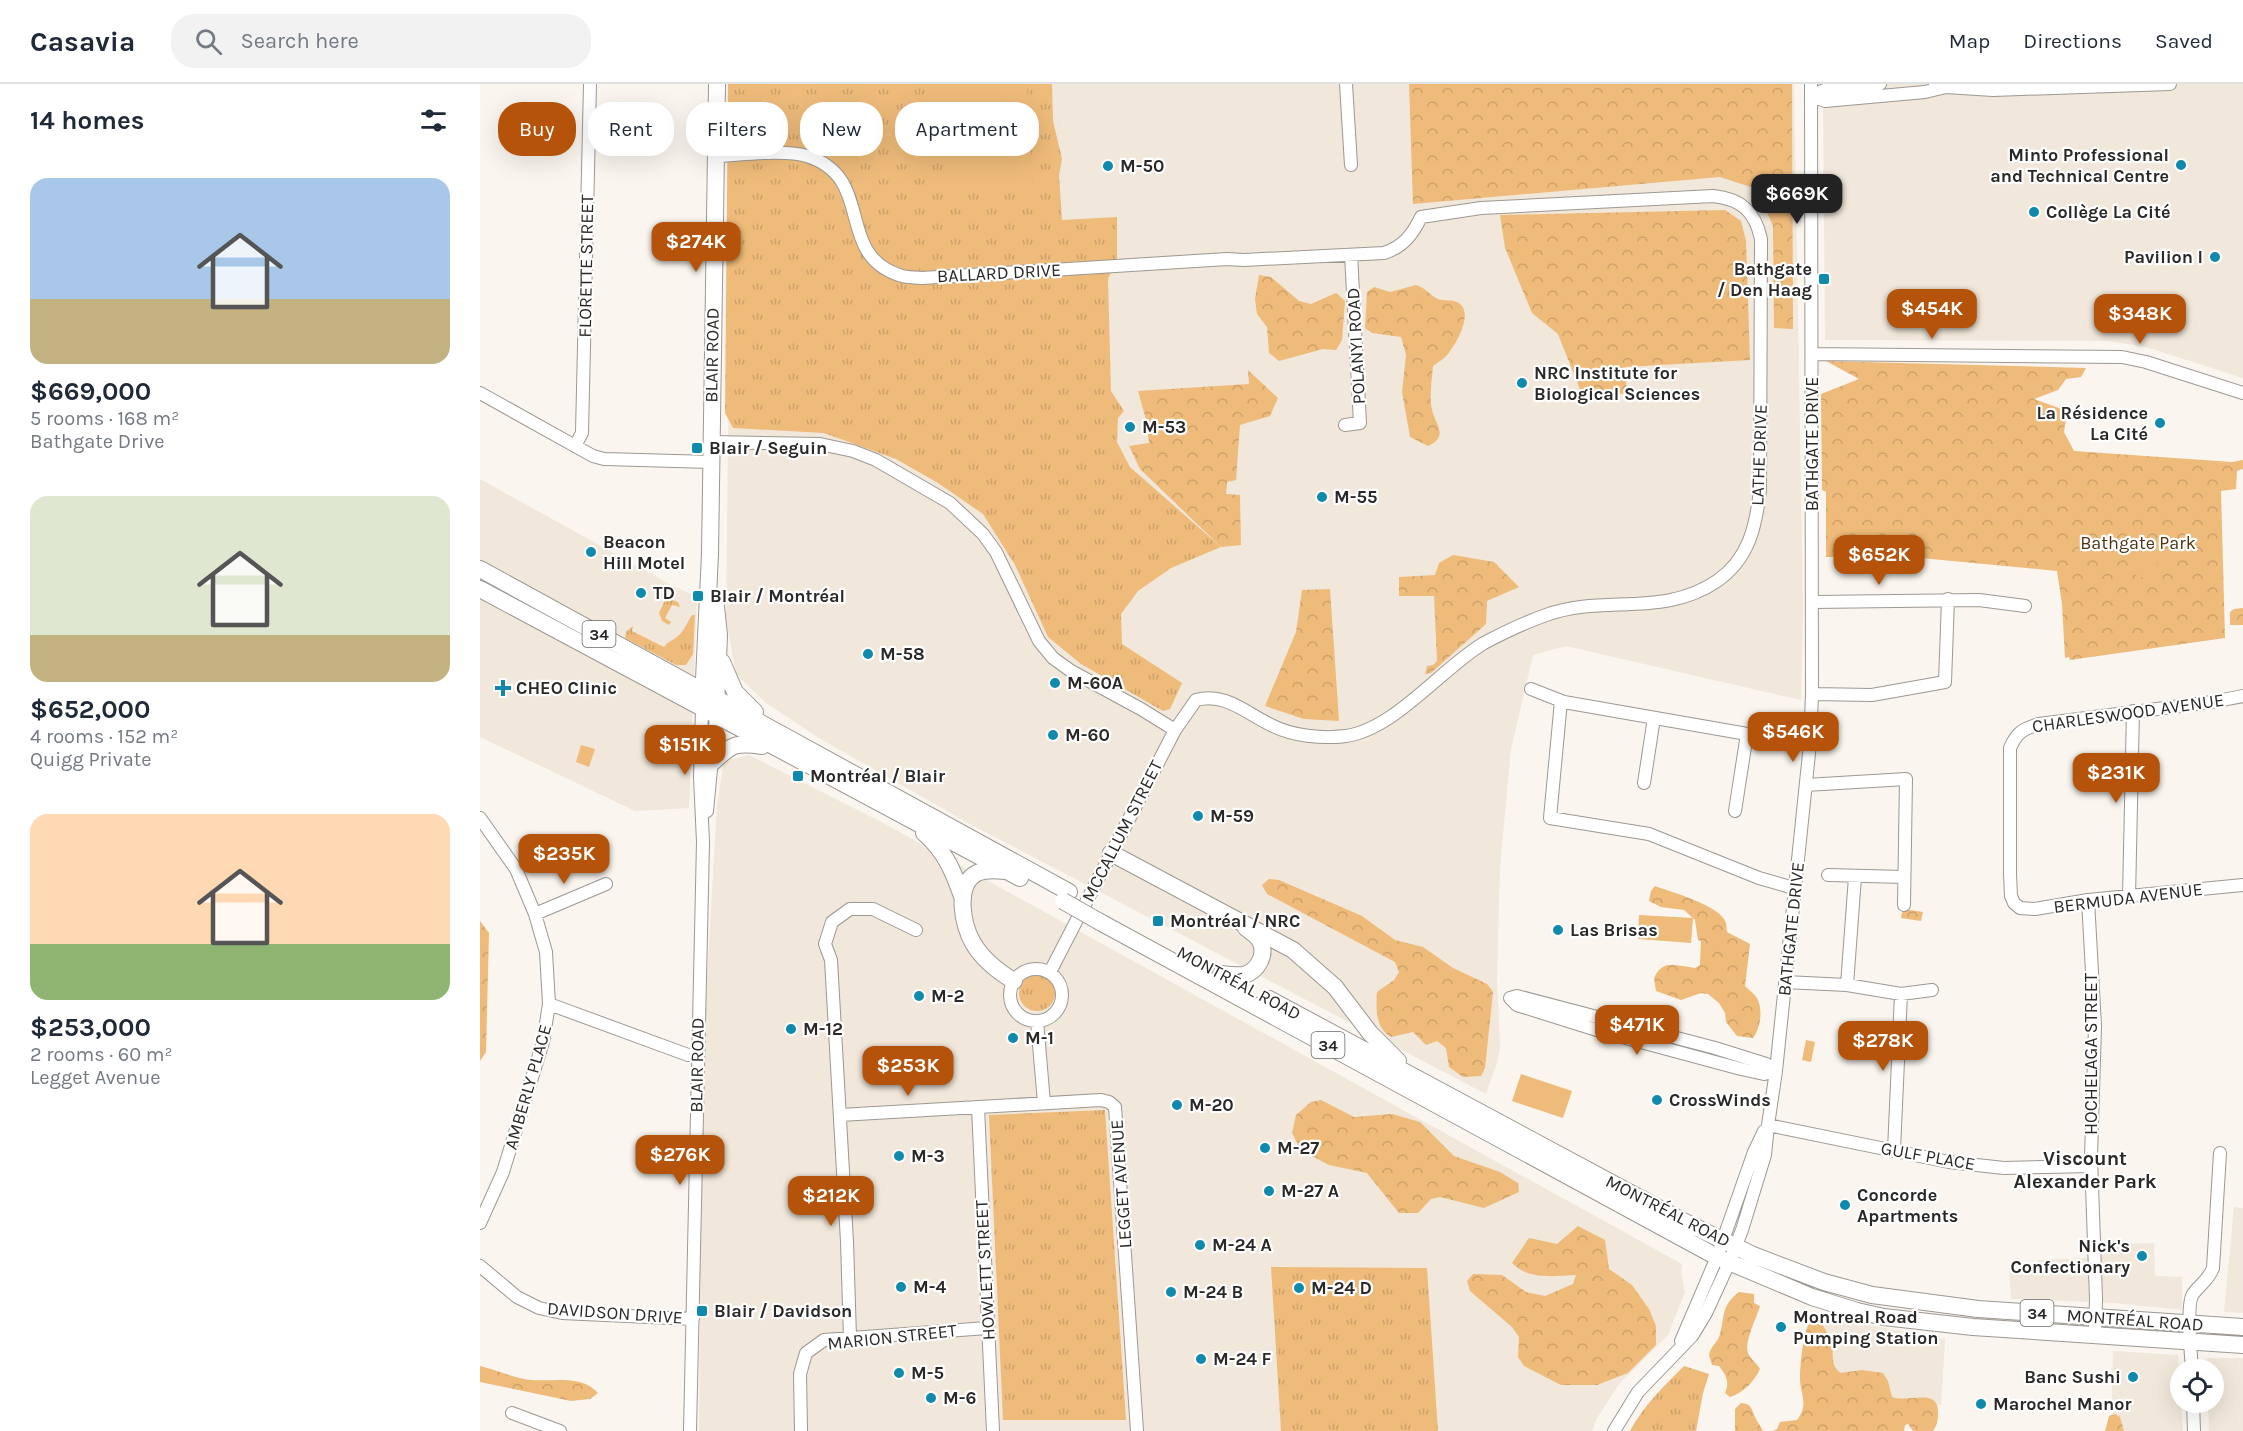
<!DOCTYPE html>
<meta charset="utf-8">
<style>
body{margin:0;font-family:Karla,sans-serif;background:#f2f2f3;color:#1f2937;height:100vh;display:flex;flex-direction:column;font-size:22px;white-space:nowrap}
*{box-sizing:border-box;margin:0}
p{font-size:20px;color:#747a83}
.icon{flex:none;width:33px;height:33px;fill:none;stroke:currentColor;stroke-width:2;stroke-linecap:round;stroke-linejoin:round}
.map{position:relative;flex:1;overflow:hidden}
.panel{display:flex;flex-direction:column;background:#fff;width:480px}
.panel>*{flex:none}
.guide{position:absolute;left:18px;top:18px;width:570px;height:54px;display:flex;gap:12px}
.controls{position:absolute;left:1690px;top:1275px;display:grid;gap:12px}
.controls a{display:grid;place-items:center;width:54px;height:54px;border-radius:50%;background:#fff;box-shadow:0 6px 24px #0002;font-size:30px}
.price{position:absolute;translate:-50% -51px;padding:0 14px;border-radius:12px;background:#b45309;color:#fff;font-size:20px;line-height:39px;filter:drop-shadow(0 2px 3px #0008)}
.price::after{content:'';position:absolute;left:50%;top:36px;width:18px;height:14px;margin-left:-9px;background:inherit;clip-path:polygon(0 0,100% 0,50% 100%)}
.price.current{background:#222;color:#fff}
ul{padding:0;list-style:none}
li{display:grid;align-content:center;gap:12px;height:318px;padding:0 30px}
li span{display:grid;place-items:center;height:186px;border-radius:18px;color:#555}
li>.icon{margin-inline-start:auto}
span .icon{width:108px;height:108px;fill:#fffc;stroke-width:1}
li b{font-size:26px}
h2{display:flex;justify-content:space-between;align-items:center;height:72px;padding:0 30px;font-size:26px}
.tag{padding:0 21px;border-radius:24px;background:#fff;box-shadow:0 6px 24px #0002;font-size:21px;line-height:54px}
.tag.current{background:#b45309;color:#fff}
header{display:flex;align-items:center;gap:36px;box-sizing:border-box;height:84px;padding:0 30px;background:#fff;border-bottom:2px solid #e0e1e3}
header strong{font-size:28px}
nav{display:flex;gap:33px;margin-inline-start:auto;font-size:21px}
.search{width:420px;height:54px;background:#f2f2f3;display:flex;align-items:center;gap:15px;box-sizing:border-box;padding:0 21px;border-radius:24px;color:#747a83;font-size:22px}
main{display:flex;flex:1;min-height:0}
.map>svg:first-child{display:block}
.built{fill:#f1e7da}
.grass{fill:url(#grass-tufts)}
.forest{fill:url(#forest-crowns)}
.garden{fill:#eebb7a}
.lines{fill:none;stroke-linecap:round;stroke-linejoin:round}
.minor-casing{stroke:#9d9892;stroke-width:14}
.major-casing{stroke:#9d9892;stroke-width:18}
.minor{stroke:#fff;stroke-width:12}
.major{stroke:#fff;stroke-width:16}
.major-bridge-casing{stroke:#9d9892;stroke-width:18;stroke-linecap:butt}
.major-bridge{stroke:#fff;stroke-width:16}
.poi-dot{fill:#0f8aad;stroke:#fff;stroke-width:2}
.labels{text-anchor:middle;stroke-width:4.5;stroke-linejoin:round;paint-order:stroke}
.shield{fill:#fff;stroke:#6b6968;stroke-width:1.5}
.shield-label{font-size:16px;font-weight:bold;fill:#2b2927}
.poi-label{font-size:18px;font-weight:bold;fill:#2b2927;stroke:#fff;text-anchor:start}
.street-label{font-size:18px;fill:#2b2927;stroke:#fff}
.park-label{font-size:18px;fill:#4e3411;stroke:#fff}
.neighbourhood-label{font-size:20px;font-weight:bold;fill:#2b2927;stroke:#fff}
</style>
<header>
<strong>Casavia</strong>
<div class="search"><svg class="icon" aria-label="search" viewBox="0 0 24 24"><circle cx="10" cy="10" r="6"/><path d="M15 15l6 6"/></svg>Search here</div>
<nav><a>Map</a><a>Directions</a><a>Saved</a></nav>
</header>
<main>
<section class="panel">
<h2>14 homes<svg class="icon" aria-label="filters" viewBox="0 0 24 24"><path d="M4 7h16M4 17h16"/><circle cx="9" cy="7" r="2"/><circle cx="15" cy="17" r="2"/></svg></h2>
<ul>
<li><span style="background:linear-gradient(#a9c7e8 65%,#c2b280 0)"><svg class="icon" aria-label="home" viewBox="0 0 24 24"><path d="M3 11l9-7 9 7M6 9v11h12V9"/></svg></span><div><b>$669,000</b><p>5 rooms · 168 m²</p><p>Bathgate Drive</p></div></li>
<li><span style="background:linear-gradient(#dfe7d0 75%,#c2b280 0)"><svg class="icon" aria-label="home" viewBox="0 0 24 24"><path d="M3 11l9-7 9 7M6 9v11h12V9"/></svg></span><div><b>$652,000</b><p>4 rooms · 152 m²</p><p>Quigg Private</p></div></li>
<li><span style="background:linear-gradient(#ffd9b3 70%,#8fb573 0)"><svg class="icon" aria-label="home" viewBox="0 0 24 24"><path d="M3 11l9-7 9 7M6 9v11h12V9"/></svg></span><div><b>$253,000</b><p>2 rooms · 60 m²</p><p>Legget Avenue</p></div></li>
</ul>
</section>
<div class="map">
<svg width="1763" height="1347" viewBox="0 0 1763 1347">
<defs>
<pattern id="grass-tufts" width="24" height="20" patternUnits="userSpaceOnUse" patternTransform="scale(1.5)"><rect width="24" height="20" fill="#eebb7a"/><path d="M3 7l-1-3M5 7V3M7 7l1-3M15 17l-1-3M17 17v-4M19 17l1-3" fill="none" stroke="#cca16a"/></pattern>
<pattern id="forest-crowns" width="20" height="18" patternUnits="userSpaceOnUse" patternTransform="scale(1.5)"><rect width="20" height="18" fill="#eebb7a"/><path d="M2 6a3 3 0 1 1 6 0M12 15a3 3 0 1 1 6 0" fill="none" stroke="#cca16a"/></pattern>
</defs>
<rect width="100%" height="100%" fill="#faf5ee"/>
<path class="built" d="M252 0H1314L1323 522 1321 616 1086 562 1053 571 1031 665 1020 782 1017 895 1020 963 1017 979 1006 1010 490 740 339 654 286 619 256 590 246 534Z
M1343 0H1763V294L1666 263 1629 257 1345 256Z
M0 395 193 502 217 512 209 724 155 727 0 653Z
M269 671 405 740 1202 1180 1201 1189 1205 1208 1188 1251 1139 1300 1116 1336 1112 1347H219L222 983 237 722 244 677Z
M1754 1123 1763 1124V1229L1744 1228Z
M1674 1159 1675 1192 1702 1193V1226L1635 1219 1531 1215 1529 1183 1558 1182V1176L1607 1174 1608 1161Z
M1344 1233 1465 1255 1461 1321 1412 1316 1342 1291Z
M1633 1267 1698 1271 1703 1347H1631Z
M1727 1274H1763V1347H1729L1728 1319 1734 1318V1286L1727 1285Z"/>
<path class="grass" d="M248 0H572L573 37 582 75 579 91 582 136 637 133V174L628 195 631 307 644 327 638 334 637 358 650 383 741 463 691 484 658 507 641 530 642 560 702 599 690 625 683 627 601 580 568 553 535 481 503 430 458 399 416 375 344 349 253 344 245 329Z
M186 514 198 518 200 523 192 521 185 534 191 538 189 541 182 537 179 529Z
M212 531H215L213 570 206 581H196L145 554 146 548 153 542 152 547 184 563C189 556 195 556 200 550 205 545 208 537 212 531Z
M539 909a18 18 0 1 1 36 0a18 18 0 1 1-36 0Z
M625 1026 646 1336H523L509 1031Z
M791 1183 947 1184 958 1347H801Z
M1204 1282 1229 1290 1223 1309 1216 1347H1150C1164 1321 1184 1302 1204 1282Z"/>
<path class="forest" d="M929 0H1312L1313 245 1294 244 1293 142 1277 105 1240 93 933 120Z
M1245 126 1261 137 1266 157 1270 276 1145 283 1147 310 1101 308 1078 250 1052 229 1025 164 1020 131Z
M779 191 791 193 819 217 831 220 856 209 865 217 862 256 856 266 843 265 799 277 789 269 787 243 777 230 775 215Z
M936 201C945 204 948 209 956 214 964 219 975 213 982 222 991 234 976 260 968 270 964 275 958 278 953 282 952 295 949 313 952 326 956 342 969 352 948 362L930 353 922 308 926 271 921 253 892 249 885 244 887 208 894 203 910 208Z
M1346 277 1606 284 1601 293 1586 295 1578 306 1554 315 1587 327 1584 348 1594 367 1752 378 1763 376V385L1757 387 1756 405 1741 407 1745 554 1590 576 1589 573 1585 574 1582 520 1577 487 1420 472 1346 473V408L1342 406 1341 310 1379 295Z
M768 286 798 314 790 332 760 341 756 396 747 398 746 410 760 411 761 461 741 463 660 385 649 362 669 359 667 339 658 307 769 300Z
M973 471 1014 478 1039 503 1007 517 1006 540 951 589 945 590 947 582 953 581 957 577 954 512H919V493L955 491 959 479Z
M850 505 859 637 824 635 785 622 816 548 822 506Z
M1763 524V541H1750V528L1754 525Z
M789 795 799 796 882 832 915 856 943 863 973 884 1007 900 1013 908 1005 984 1001 992 983 993 969 983 966 964 957 957 946 961 933 948 911 953C895 943 896 925 897 908L914 896 919 888 915 878 787 810 782 801Z
M1175 802C1190 808 1241 821 1246 839 1247 842 1246 845 1247 848L1270 860 1265 902C1269 906 1276 911 1278 916 1283 928 1280 945 1273 954L1257 952 1246 938 1245 929 1239 919 1228 910 1221 909 1201 916 1176 907 1174 894C1183 874 1197 882 1215 884L1220 881 1221 857 1218 856 1215 836 1204 826 1181 823 1169 817 1171 807Z
M1423 825 1443 828 1441 837 1421 834Z
M0 837 9 849 6 968 0 977Z
M841 1016 874 1033 912 1030 940 1038 974 1072 1020 1088 1038 1099 1039 1108 1004 1124 960 1113 951 1115 938 1129H919L887 1089 849 1081 821 1066 812 1049 816 1031 831 1018Z
M1098 1142 1125 1156 1129 1185 1152 1201 1169 1225 1176 1242V1261L1148 1289 1117 1301H1081L1044 1282 1038 1273 1039 1253 1032 1243 990 1207 987 1197 993 1190 1022 1191 1046 1208 1065 1212 1093 1200 1096 1191C1074 1192 1048 1196 1032 1179L1049 1154 1077 1160Z
M1259 1208 1274 1210V1219L1280 1222C1277 1233 1264 1258 1268 1269 1270 1275 1277 1279 1280 1285 1274 1298 1263 1309 1250 1313L1245 1309C1250 1298 1246 1291 1239 1282L1232 1281 1229 1271C1230 1262 1238 1259 1240 1250 1245 1231 1241 1222 1259 1208Z
M1335 1231C1340 1234 1351 1255 1352 1261 1354 1273 1350 1281 1361 1289L1382 1286 1403 1289 1408 1297 1412 1313C1429 1319 1459 1303 1458 1329 1458 1336 1457 1342 1453 1347H1433L1428 1340 1425 1341 1424 1347H1293L1297 1345 1300 1338 1317 1336C1330 1320 1319 1309 1320 1291 1321 1276 1323 1240 1335 1231Z
M0 1282C16 1286 34 1294 51 1296 72 1298 102 1290 118 1309L110 1315 91 1317 0 1298Z
M1261 1319C1272 1320 1271 1324 1275 1333 1277 1338 1281 1342 1283 1347H1255V1325Z
M1635 1330 1640 1333 1644 1347H1625L1629 1332Z"/>
<path class="garden" d="M463 0H547L553 104 470 109Z
M1665 462 1682 470 1669 497 1652 489Z
M101 661 115 665 109 683 96 678Z
M1159 831 1213 834 1211 859 1158 855Z
M1326 956 1335 958 1331 978 1322 976Z
M1041 990 1092 1007 1083 1034 1032 1017Z"/>
<g class="lines">
<defs>
<path id="minor" d="M866 0 871 81
M1455 0 1466 3 1513 6 1690 0
M1331 12 1345 17 1445 8 1466 3
M1331 12 1344 6 1400 0
M236 72C261 71 305 65 327 72 396 94 354 169 419 191 426 194 435 193 442 194L747 175 764 176 904 169C923 163 933 150 941 133L1001 124 1233 112C1261 115 1275 127 1281 155L1280 406C1276 442 1269 475 1237 497 1183 534 1123 510 1066 531 1046 538 1023 549 1004 559 962 584 915 645 866 652 842 655 812 652 791 641 766 629 745 608 716 616L695 646 570 888
M1332 270 1642 273 1666 278 1763 309
M0 309 113 372 124 375 231 378
M865 341 880 339 871 171
M231 358 340 360 373 367 396 376 470 419 503 450 516 468 559 557 573 574 591 587 661 625 695 646
M95 362 102 349 110 0
M1333 518 1499 516 1545 522
M1051 605 1084 618 1267 650 1330 660
M1332 610 1392 611 1465 598 1468 515
M1763 612 1732 618 1559 640C1543 645 1537 648 1530 664V790L1531 812 1534 819 1540 824 1555 825 1608 816 1763 801
M1081 617 1070 734 1169 750 1279 794 1314 804
M1164 699 1174 634
M1326 701 1426 695 1424 821
M227 727 236 633
M1255 727 1267 650
M0 734 36 785 55 830 66 868 69 920 63 958 23 1088 0 1139
M1348 791 1424 793
M1649 813 1653 627
M1608 816 1615 942 1611 1073 1616 1215 1615 1251
M55 830 126 800
M530 911a26 26 0 1 1 52 0a26 26 0 1 1-52 0Z
M1305 898 1367 901 1421 910 1452 906
M1367 901 1375 793
M1037 912 1235 964 1286 980 1296 987 1284 990 1261 985 1120 947 1037 921 1030 914Z
M69 920 208 971 217 970
M557 937 564 1019
M498 1024 513 1347
M360 1031 621 1016 629 1018 635 1023 657 1347
M1288 1041 1469 1078 1524 1084 1611 1082
M1414 1066 1421 910
M0 1182 37 1213 59 1224 82 1229 213 1235
M370 1253 367 1158 351 876 345 860 352 838 370 825H393L436 846
M1201 1257 1237 1173 1274 1068 1284 1047
M1712 1286C1711 1271 1706 1220 1713 1210 1720 1200 1728 1197 1733 1184L1740 1069
M1713 1318 1714 1347
M32 1329 80 1347
M210 1347 223 758 220 693 222 625
M321 1347 320 1290 326 1269 344 1256 507 1244
M1134 1347 1158 1308 1212 1252 1226 1229 1249 1179 1262 1146 1285 1071 1288 1041 1296 987 1330 660 1332 610 1331 0"/>
<path id="major" d="M0 485 589 808
M0 505 540 794
M235 513 239 551 236 622
M242 578 255 608 275 628
M223 616 230 470 237 0
M233 678C252 660 256 658 282 662
M444 749C466 768 474 789 483 815
M631 769 813 866 855 903 890 949 918 977
M525 787C516 786 506 785 497 789 474 801 483 842 493 859 503 876 517 887 534 897
M620 838 1237 1173 1332 1213 1377 1227 1404 1233 1493 1243 1763 1261
M741 890C748 891 756 892 764 891 778 887 787 870 780 857 777 851 771 848 766 844
M789 915 1197 1134 1273 1171 1344 1198 1392 1211 1498 1225 1763 1243"/>
</defs>
<use href="#minor" class="minor-casing"/>
<use href="#major" class="major-casing"/>
<use href="#minor" class="minor"/>
<use href="#major" class="major"/>
<defs>
<path id="major-bridge" d="M583 817 620 838"/>
</defs>
<use href="#major-bridge" class="major-bridge-casing"/>
<use href="#major-bridge" class="major-bridge"/>
</g>
<g class="poi-dot">
<circle cx="1701" cy="81" r="6"/>
<circle cx="628" cy="82" r="6"/>
<circle cx="1554" cy="128" r="6"/>
<circle cx="1735" cy="173" r="6"/>
<rect x="1338" y="189" width="12" height="12" rx="3"/>
<circle cx="1042" cy="299" r="6"/>
<circle cx="1680" cy="339" r="6"/>
<circle cx="650" cy="343" r="6"/>
<rect x="211" y="358" width="12" height="12" rx="3"/>
<circle cx="842" cy="413" r="6"/>
<circle cx="111" cy="468" r="6"/>
<circle cx="161" cy="509" r="6"/>
<rect x="212" y="506" width="12" height="12" rx="3"/>
<circle cx="388" cy="570" r="6"/>
<circle cx="575" cy="599" r="6"/>
<path d="M20 595h6v6h6v6h-6v6h-6v-6h-6v-6h6z"/>
<circle cx="573" cy="651" r="6"/>
<rect x="312" y="686" width="12" height="12" rx="3"/>
<circle cx="718" cy="732" r="6"/>
<rect x="672" y="831" width="12" height="12" rx="3"/>
<circle cx="1078" cy="846" r="6"/>
<circle cx="439" cy="912" r="6"/>
<circle cx="311" cy="945" r="6"/>
<circle cx="533" cy="954" r="6"/>
<circle cx="1177" cy="1016" r="6"/>
<circle cx="697" cy="1021" r="6"/>
<circle cx="785" cy="1064" r="6"/>
<circle cx="419" cy="1072" r="6"/>
<circle cx="789" cy="1107" r="6"/>
<circle cx="1365" cy="1121" r="6"/>
<circle cx="720" cy="1161" r="6"/>
<circle cx="1662" cy="1172" r="6"/>
<circle cx="421" cy="1203" r="6"/>
<circle cx="819" cy="1204" r="6"/>
<circle cx="691" cy="1208" r="6"/>
<rect x="216" y="1221" width="12" height="12" rx="3"/>
<circle cx="1301" cy="1243" r="6"/>
<circle cx="721" cy="1275" r="6"/>
<circle cx="419" cy="1289" r="6"/>
<circle cx="1653" cy="1293" r="6"/>
<circle cx="451" cy="1314" r="6"/>
<circle cx="1501" cy="1320" r="6"/>
</g>
<g class="labels">
<g class="shield">
<rect x="102.5" y="537" width="33" height="26" rx="4.5"/>
<rect x="831.5" y="948" width="33" height="26" rx="4.5"/>
<rect x="1540.5" y="1216" width="33" height="26" rx="4.5"/>
</g>
<g class="shield-label">
<text x="119" y="556">34</text>
<text x="848" y="967">34</text>
<text x="1557" y="1235">34</text>
</g>
<g class="poi-label">
<text x="1689" y="77" text-anchor="end">Minto Professional<tspan x="1689" dy="21">and Technical Centre</tspan></text>
<text x="640" y="88">M-50</text>
<text x="1566" y="134">Collège La Cité</text>
<text x="1723" y="179" text-anchor="end">Pavilion I</text>
<text x="1332" y="191" text-anchor="end">Bathgate<tspan x="1332" dy="21">/ Den Haag</tspan></text>
<text x="1054" y="295">NRC Institute for<tspan x="1054" dy="21">Biological Sciences</tspan></text>
<text x="1668" y="335" text-anchor="end">La Résidence<tspan x="1668" dy="21">La Cité</tspan></text>
<text x="662" y="349">M-53</text>
<text x="229" y="370">Blair / Seguin</text>
<text x="854" y="419">M-55</text>
<text x="123" y="464">Beacon<tspan x="123" dy="21">Hill Motel</tspan></text>
<text x="173" y="515">TD</text>
<text x="230" y="518">Blair / Montréal</text>
<text x="400" y="576">M-58</text>
<text x="587" y="605">M-60A</text>
<text x="36" y="610">CHEO Clinic</text>
<text x="585" y="657">M-60</text>
<text x="330" y="698">Montréal / Blair</text>
<text x="730" y="738">M-59</text>
<text x="690" y="843">Montréal / NRC</text>
<text x="1090" y="852">Las Brisas</text>
<text x="451" y="918">M-2</text>
<text x="323" y="951">M-12</text>
<text x="545" y="960">M-1</text>
<text x="1189" y="1022">CrossWinds</text>
<text x="709" y="1027">M-20</text>
<text x="797" y="1070">M-27</text>
<text x="431" y="1078">M-3</text>
<text x="801" y="1113">M-27 A</text>
<text x="1377" y="1117">Concorde<tspan x="1377" dy="21">Apartments</tspan></text>
<text x="732" y="1167">M-24 A</text>
<text x="1650" y="1168" text-anchor="end">Nick's<tspan x="1650" dy="21">Confectionary</tspan></text>
<text x="433" y="1209">M-4</text>
<text x="831" y="1210">M-24 D</text>
<text x="703" y="1214">M-24 B</text>
<text x="234" y="1233">Blair / Davidson</text>
<text x="1313" y="1239">Montreal Road<tspan x="1313" dy="21">Pumping Station</tspan></text>
<text x="733" y="1281">M-24 F</text>
<text x="431" y="1295">M-5</text>
<text x="1641" y="1299" text-anchor="end">Banc Sushi</text>
<text x="463" y="1320">M-6</text>
<text x="1513" y="1326">Marochel Manor</text>
</g>
<g class="street-label">
<text transform="translate(106 182) rotate(-89)" y="6">FLORETTE STREET</text>
<text transform="translate(519 189) rotate(-3)" y="6">BALLARD DRIVE</text>
<text transform="translate(876 262) rotate(-93)" y="6">POLANYI ROAD</text>
<text transform="translate(232 271) rotate(-89)" y="6">BLAIR ROAD</text>
<text transform="translate(1332 360) rotate(-90)" y="6">BATHGATE DRIVE</text>
<text transform="translate(1279 371) rotate(-88)" y="6">LATHE DRIVE</text>
<text transform="translate(1648 629) rotate(-8)" y="6">CHARLESWOOD AVENUE</text>
<text transform="translate(642 747) rotate(-63)" y="6">MCCALLUM STREET</text>
<text transform="translate(1648 814) rotate(-7)" y="6">BERMUDA AVENUE</text>
<text transform="translate(1311 845) rotate(-84)" y="6">BATHGATE DRIVE</text>
<text transform="translate(759 899) rotate(28)" y="6">MONTRÉAL ROAD</text>
<text transform="translate(1611 970) rotate(-90)" y="6">HOCHELAGA STREET</text>
<text transform="translate(217 981) rotate(-89)" y="6">BLAIR ROAD</text>
<text transform="translate(48 1003) rotate(-74)" y="6">AMBERLY PLACE</text>
<text transform="translate(1448 1072) rotate(10)" y="6">GULF PLACE</text>
<text transform="translate(641 1100) rotate(-94)" y="6">LEGGET AVENUE</text>
<text transform="translate(1188 1127) rotate(27)" y="6">MONTRÉAL ROAD</text>
<text transform="translate(505 1186) rotate(-93)" y="6">HOWLETT STREET</text>
<text transform="translate(135 1229) rotate(4)" y="6">DAVIDSON DRIVE</text>
<text transform="translate(1655 1236) rotate(4)" y="6">MONTRÉAL ROAD</text>
<text transform="translate(412 1253) rotate(-6)" y="6">MARION STREET</text>
</g>
<g class="park-label">
<text x="1658" y="465">Bathgate Park</text>
</g>
<g class="neighbourhood-label">
<text x="1605" y="1081">Viscount<tspan x="1605" dy="23">Alexander Park</tspan></text>
</g>
</g>
</svg>
<div class="controls">
<a><svg class="icon" aria-label="locate" viewBox="0 0 24 24"><circle cx="12" cy="12" r="6"/><path d="M12 2v4M12 18v4M2 12h4M18 12h4"/></svg></a>
</div>
<b class="price current" style="left:1317px;top:141px">$669K</b>
<b class="price" style="left:216px;top:189px">$274K</b>
<b class="price" style="left:1452px;top:256px">$454K</b>
<b class="price" style="left:1660px;top:261px">$348K</b>
<b class="price" style="left:1399px;top:502px">$652K</b>
<b class="price" style="left:1313px;top:679px">$546K</b>
<b class="price" style="left:205px;top:692px">$151K</b>
<b class="price" style="left:1636px;top:720px">$231K</b>
<b class="price" style="left:84px;top:801px">$235K</b>
<b class="price" style="left:1157px;top:972px">$471K</b>
<b class="price" style="left:1403px;top:988px">$278K</b>
<b class="price" style="left:428px;top:1013px">$253K</b>
<b class="price" style="left:200px;top:1102px">$276K</b>
<b class="price" style="left:351px;top:1143px">$212K</b>
<div class="guide">
<a class="tag current">Buy</a>
<a class="tag">Rent</a>
<a class="tag">Filters</a>
<a class="tag">New</a>
<a class="tag">Apartment</a>
</div>
</div>
</main>
